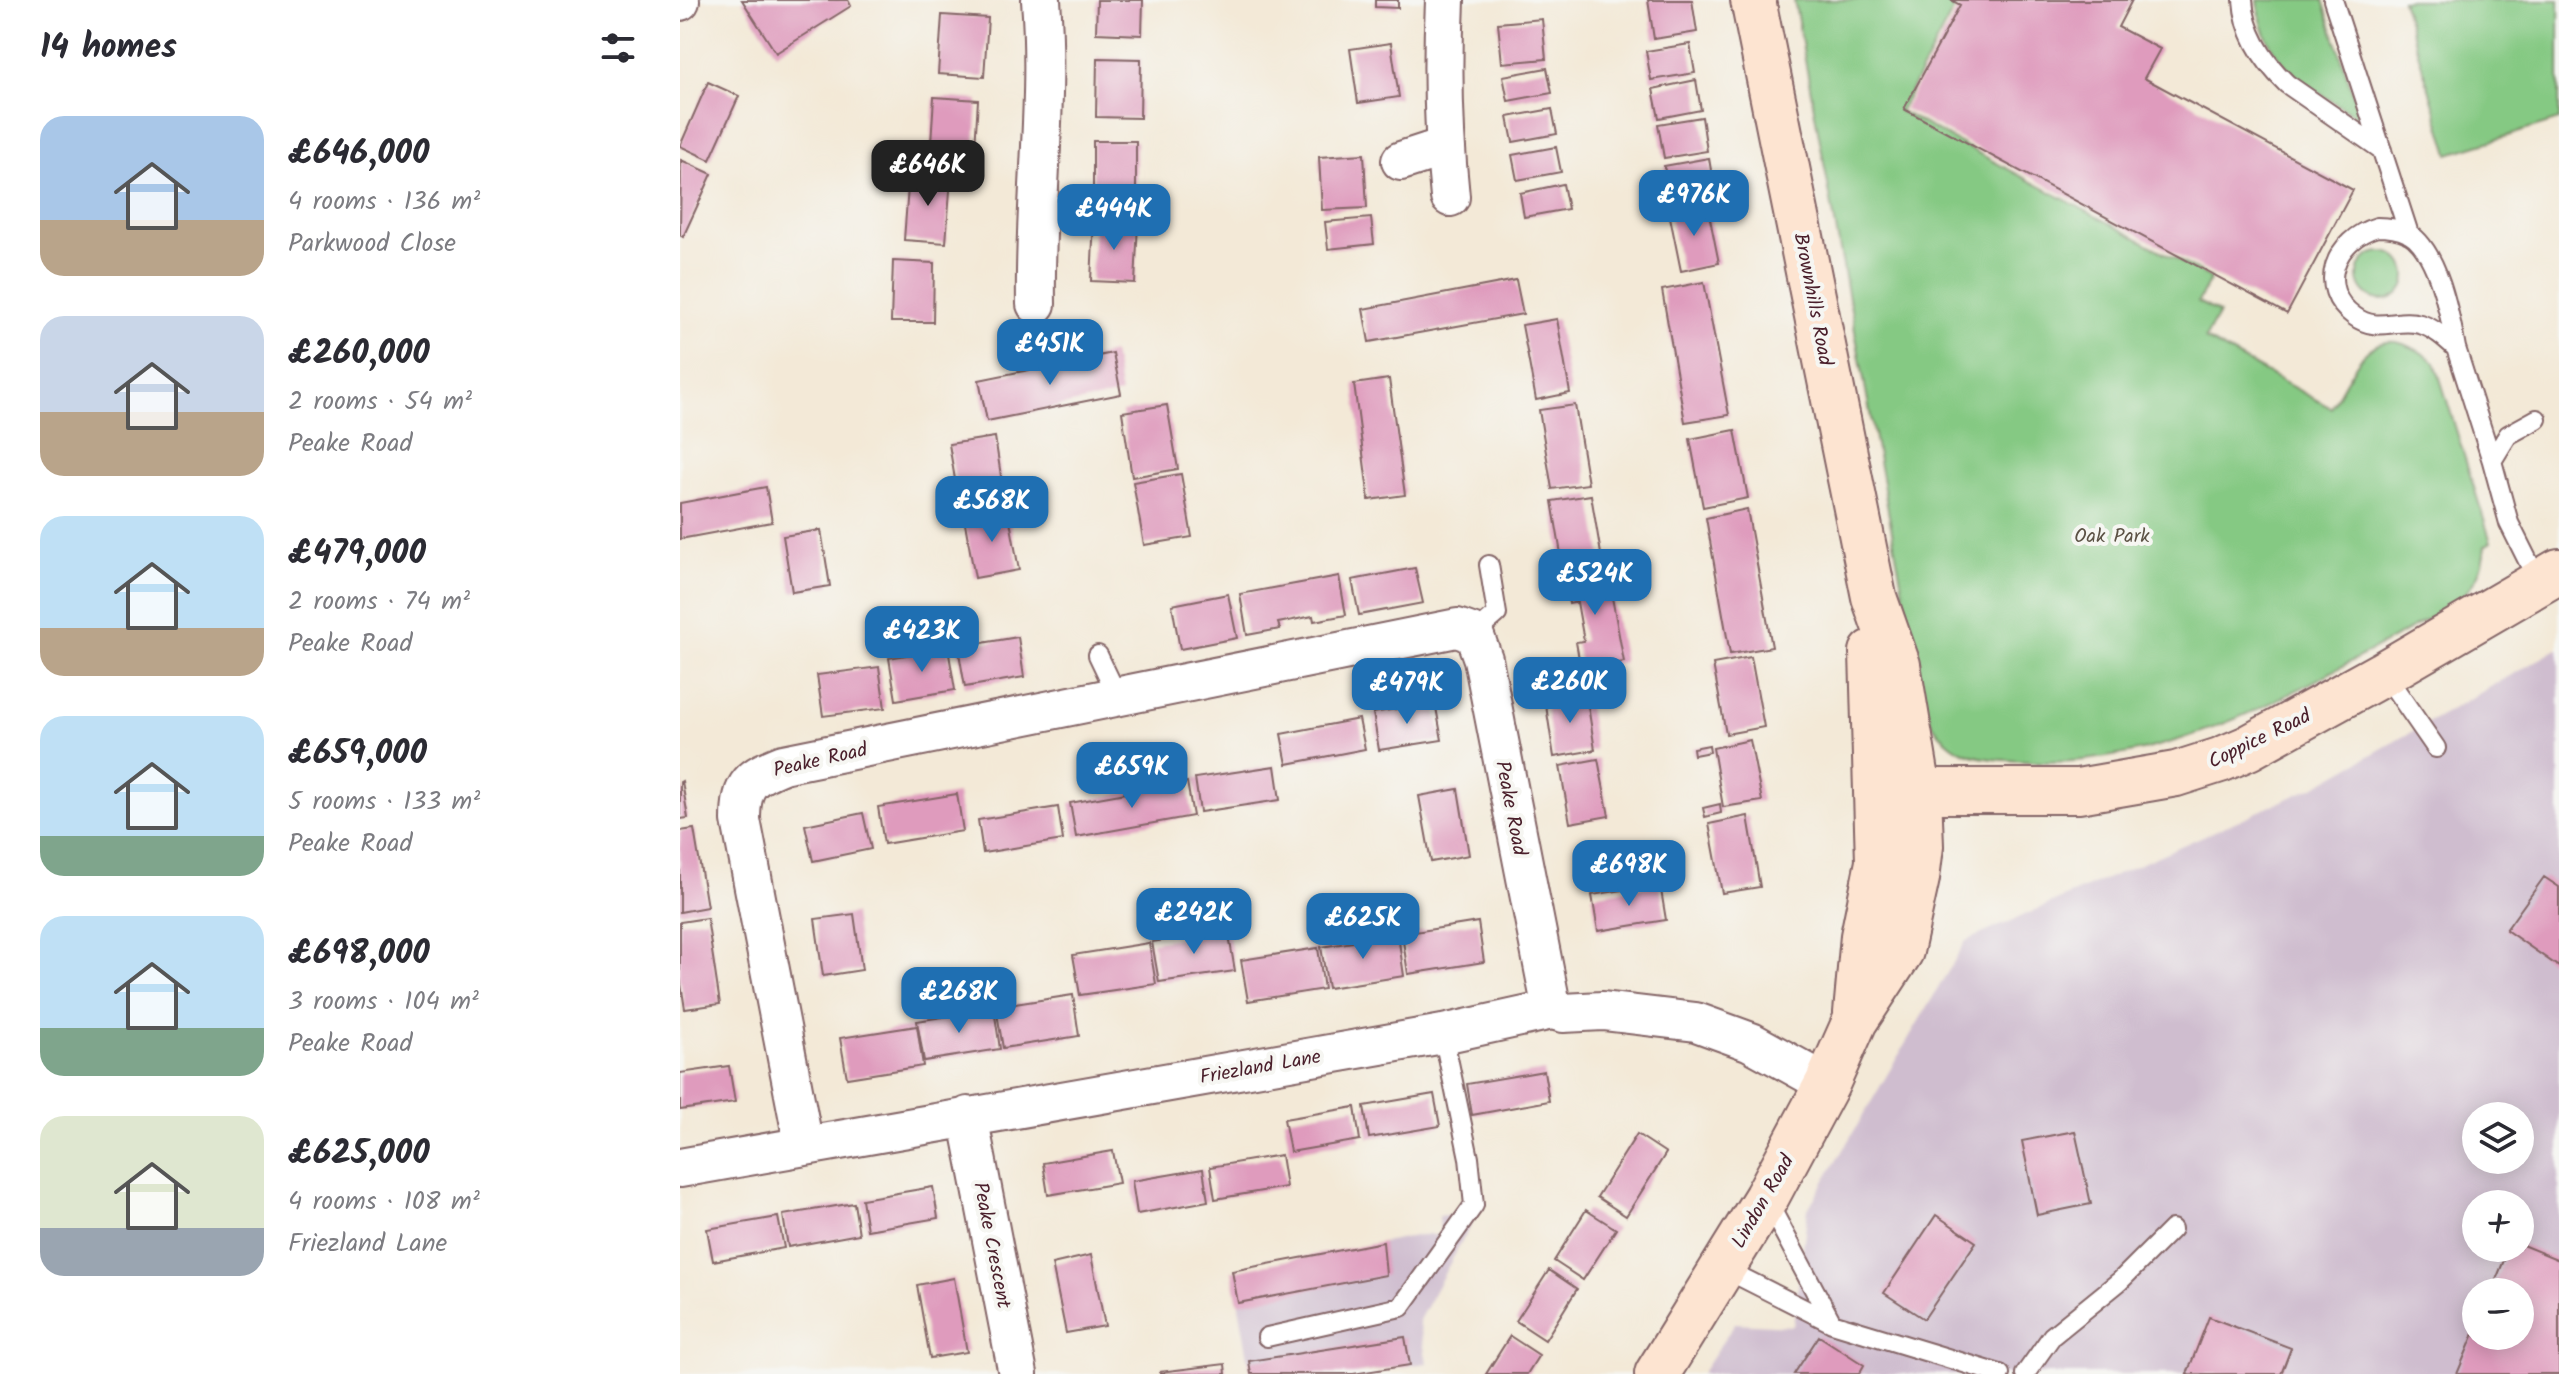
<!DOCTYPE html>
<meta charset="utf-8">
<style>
body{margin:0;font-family:Kalam,sans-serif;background:#f2f2f3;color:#2b2b33;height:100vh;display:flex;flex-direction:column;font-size:30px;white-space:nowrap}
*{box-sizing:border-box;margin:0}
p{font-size:26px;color:#7c7c81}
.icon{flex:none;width:44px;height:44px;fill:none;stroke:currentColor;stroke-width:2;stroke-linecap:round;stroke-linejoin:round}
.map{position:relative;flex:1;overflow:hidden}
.sheet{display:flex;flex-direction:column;background:#fff;width:680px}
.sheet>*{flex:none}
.fabs{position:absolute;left:1782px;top:1102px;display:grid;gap:16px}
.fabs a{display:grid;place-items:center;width:72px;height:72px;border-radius:50%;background:#fff;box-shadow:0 4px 20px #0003;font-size:40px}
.price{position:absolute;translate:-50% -68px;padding:0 18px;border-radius:16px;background:#1f6fb2;color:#fff;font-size:26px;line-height:52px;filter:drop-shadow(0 2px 4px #0008)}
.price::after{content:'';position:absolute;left:50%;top:48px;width:24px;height:18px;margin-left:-12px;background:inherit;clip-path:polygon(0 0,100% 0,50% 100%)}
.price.current{background:#222;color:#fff}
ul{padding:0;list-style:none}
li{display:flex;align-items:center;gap:24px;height:200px;padding:0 40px}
li span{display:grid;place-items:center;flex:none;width:224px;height:160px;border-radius:24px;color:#555}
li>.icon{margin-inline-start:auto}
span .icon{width:96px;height:96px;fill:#fffc;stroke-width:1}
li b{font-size:34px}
h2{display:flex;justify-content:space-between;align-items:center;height:96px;padding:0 40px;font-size:34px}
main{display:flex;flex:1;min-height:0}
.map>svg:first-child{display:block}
.industrial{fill:#cfbdcf;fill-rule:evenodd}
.green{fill:#85c983;stroke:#687457;stroke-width:2}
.building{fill:#df9bbd}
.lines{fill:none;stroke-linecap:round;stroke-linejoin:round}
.service-casing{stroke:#856667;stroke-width:22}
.minor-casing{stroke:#856667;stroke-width:42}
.secondary-casing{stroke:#856667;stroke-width:48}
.service{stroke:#fff;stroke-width:18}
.minor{stroke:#fff;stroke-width:38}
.secondary{stroke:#fde4d1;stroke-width:44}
.labels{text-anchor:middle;stroke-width:8;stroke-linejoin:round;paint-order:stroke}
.street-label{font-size:20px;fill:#4a1f2b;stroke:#f6f6f2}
.park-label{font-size:20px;fill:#5c5245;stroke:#f6f6f2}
</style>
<main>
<section class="sheet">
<h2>14 homes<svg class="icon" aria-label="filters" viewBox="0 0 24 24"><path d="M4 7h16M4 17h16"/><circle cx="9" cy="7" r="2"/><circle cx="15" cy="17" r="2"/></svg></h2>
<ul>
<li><span style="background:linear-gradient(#a9c7e8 65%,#b9a48a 0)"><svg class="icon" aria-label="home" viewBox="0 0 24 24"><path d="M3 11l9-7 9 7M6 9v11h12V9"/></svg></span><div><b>£646,000</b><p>4 rooms · 136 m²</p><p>Parkwood Close</p></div></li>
<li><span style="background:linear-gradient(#c9d6e8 60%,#b9a48a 0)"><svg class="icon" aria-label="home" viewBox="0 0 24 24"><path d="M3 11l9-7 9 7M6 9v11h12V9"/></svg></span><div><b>£260,000</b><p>2 rooms · 54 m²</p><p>Peake Road</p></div></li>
<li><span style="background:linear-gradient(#bfe0f5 70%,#b9a48a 0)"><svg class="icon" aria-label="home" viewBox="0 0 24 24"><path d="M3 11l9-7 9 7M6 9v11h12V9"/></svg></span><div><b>£479,000</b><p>2 rooms · 74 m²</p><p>Peake Road</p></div></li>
<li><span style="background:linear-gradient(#bfe0f5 75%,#7fa58c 0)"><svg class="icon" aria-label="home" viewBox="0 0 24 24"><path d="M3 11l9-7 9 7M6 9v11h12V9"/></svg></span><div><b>£659,000</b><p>5 rooms · 133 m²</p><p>Peake Road</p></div></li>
<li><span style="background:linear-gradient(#bfe0f5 70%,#7fa58c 0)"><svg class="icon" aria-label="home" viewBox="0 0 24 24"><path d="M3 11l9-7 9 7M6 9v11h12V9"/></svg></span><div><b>£698,000</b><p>3 rooms · 104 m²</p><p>Peake Road</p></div></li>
<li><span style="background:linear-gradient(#dfe7d0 70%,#9aa5b1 0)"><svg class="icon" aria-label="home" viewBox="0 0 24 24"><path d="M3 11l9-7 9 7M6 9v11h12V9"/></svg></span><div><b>£625,000</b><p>4 rooms · 108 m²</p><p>Friezland Lane</p></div></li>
</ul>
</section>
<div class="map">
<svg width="1879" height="1374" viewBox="0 0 1879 1374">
<rect width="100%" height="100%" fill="#f6f6f2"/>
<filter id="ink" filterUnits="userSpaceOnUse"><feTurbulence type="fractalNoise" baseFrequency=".0125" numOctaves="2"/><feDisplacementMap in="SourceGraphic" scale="16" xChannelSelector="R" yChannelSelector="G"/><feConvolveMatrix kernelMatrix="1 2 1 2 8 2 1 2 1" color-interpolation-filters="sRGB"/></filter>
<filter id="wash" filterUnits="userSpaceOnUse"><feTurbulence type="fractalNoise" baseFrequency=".006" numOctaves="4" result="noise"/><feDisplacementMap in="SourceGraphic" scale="32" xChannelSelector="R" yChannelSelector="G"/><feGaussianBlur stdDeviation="1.8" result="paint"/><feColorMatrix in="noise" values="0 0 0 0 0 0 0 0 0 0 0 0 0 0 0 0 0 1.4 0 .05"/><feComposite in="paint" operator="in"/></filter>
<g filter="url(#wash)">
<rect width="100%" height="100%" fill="#f3e9d7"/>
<path class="industrial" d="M1879 648V1374H1021L1055 1323 1113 1326 1128 1209 1286 941 1636 786ZM1796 1116H1840V1160H1796ZM1796 1204H1840V1248H1796ZM1796 1292H1840V1336H1796Z
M799 1210 739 1320 747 1363 673 1374H571L553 1271 740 1235H760L759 1216Z"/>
<path class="green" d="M1114 0H1262L1275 7 1220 111 1531 278 1518 302 1539 313 1525 339 1651 408C1680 358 1693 315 1755 362L1811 542 1805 546C1803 573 1792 587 1774 605 1639 677 1498 773 1340 761 1291 758 1269 756 1245 711Z
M1643 0 1681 119C1632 88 1582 65 1578 0Z
M1722 0H1879V120L1769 154Z
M1678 276a24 24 0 1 1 48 0a24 24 0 1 1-48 0Z"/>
<g id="blocks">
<path class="building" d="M62 0H168L171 6 96 53Z
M417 0H463L462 35 416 33Z
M695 0H718V8L695 7Z
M968 0H1012L1017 32 974 39Z
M1271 0H1452L1438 27 1480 49 1464 78 1673 190 1607 314 1224 109 1280 5Z
M262 15 308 18 304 77 258 74Z
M862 19 866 59 822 63 818 23Z
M711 43 719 97 678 103 670 49Z
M1010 44 1015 73 971 80 966 51Z
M417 58 461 59 460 118 416 117Z
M867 68 872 93 828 101 823 76Z
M1016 80 1021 110 979 118 973 89Z
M28 82 59 96 30 160 0 146Z
M254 97 298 100 294 163 250 159Z
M872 109 877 134 833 142 828 117Z
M1022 117 1027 151 984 158 978 124Z
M413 141H456V199H413Z
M876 147 881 172 837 180 832 155Z
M684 154 687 208 642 210 639 157Z
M1029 158 1034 189 990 196 984 166Z
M1 160 32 174 3 237 0 235Z
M229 174 271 177 266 243 224 240Z
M883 184 888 209 844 217 840 193Z
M1027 204 1039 263 1001 271 989 212Z
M691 218 694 244 648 249 645 222Z
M414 220 458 223 455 283 411 281Z
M213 261 254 263 253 322H211Z
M836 280 843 314 689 342 683 309Z
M1024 282 1049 415 1005 422 982 290Z
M877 319 890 393 856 400 842 325Z
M433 353 441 394 307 421 299 380Z
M709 379 725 495 689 500 674 384Z
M487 405 498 469 452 477 442 412Z
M895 405 908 484 872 489 859 410Z
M1055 430 1068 498 1023 507 1010 439Z
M315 437 325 502 280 509 269 444Z
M501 474 512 537 464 545 453 482Z
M86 487 92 522 0 539V503Z
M911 495 921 554 882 560 872 501Z
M1067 509 1092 647 1050 654 1026 518Z
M328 510 339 570 295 578 284 518Z
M141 530 150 586 112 592 103 536Z
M926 565 944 662 901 670 896 642 904 641 897 602 889 604 883 573Z
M735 568 743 603 679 615 672 580Z
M659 576 666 615 634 621 633 616 598 623 600 629 567 635 560 594Z
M548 594 557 638 500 649 492 605Z
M338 637 344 677 285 687 278 647Z
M268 648 275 690 216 700 209 658Z
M1071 657 1084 727 1046 734 1033 664Z
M199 667 205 708 143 716 137 675Z
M906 693 915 750 874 757 865 699Z
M755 702 762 740 699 750 693 713Z
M679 719 685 749 607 764 601 734Z
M1070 740 1082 801 1043 807 1033 748Z
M1029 745 1030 752 1014 755 1013 748Z
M918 759 929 816 890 823 880 766Z
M595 766 600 800 520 812 515 778Z
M2 781 8 818 0 819V782Z
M507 782 513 816 396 837 390 803Z
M778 789 789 855 751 862 739 796Z
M277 794 283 831 204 844 198 807Z
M1040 804 1041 813 1025 817 1023 808Z
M378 807 383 840 303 853 298 820Z
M183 813 191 849 133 861 125 825Z
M1068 816 1080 887 1042 893 1029 824Z
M14 829 27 907 0 912V831Z
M1864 877 1879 887V967L1826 930Z
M980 884 986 920 918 931 912 895Z
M174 914 182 970 143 976 135 919Z
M27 918 40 1004 5 1009 0 978V922Z
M798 922 804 962 728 974 722 934Z
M548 930 555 971 479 982 472 942Z
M718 935 724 976 648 988 641 947Z
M469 943 476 984 400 995 393 955Z
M638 948 644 989 568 1001 561 960Z
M393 995 399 1036 323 1048 316 1007Z
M314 1009 320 1049 244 1061 237 1021Z
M237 1026 243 1066 167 1078 160 1038Z
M49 1066 55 1102 0 1110V1073Z
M864 1071 869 1101 792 1115 787 1084Z
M754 1094 760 1126 689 1138 684 1106Z
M675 1107 680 1140 610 1152 604 1119Z
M1395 1131 1411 1204 1357 1215 1342 1141Z
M957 1134 986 1153 946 1216 917 1197Z
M433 1151 439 1183 368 1195 363 1163Z
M601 1155 606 1187 535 1199 530 1167Z
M523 1169 528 1201 457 1214 452 1181Z
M253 1187 258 1218 187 1230 182 1199Z
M174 1203 179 1234 108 1247 103 1215Z
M906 1210 936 1229 903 1280 874 1261Z
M1256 1215 1296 1242 1244 1319 1204 1293Z
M98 1217 104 1248 33 1261 27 1229Z
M703 1242 706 1275 558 1303 552 1271Z
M1840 1244 1879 1260V1374H1777L1796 1329V1336H1840V1292H1811L1829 1248H1840Z
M411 1255 425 1326 386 1333 372 1264Z
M869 1270 897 1289 865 1340 836 1321Z
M274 1278 287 1352 250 1358 237 1285Z
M1529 1317 1611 1348 1601 1374H1507Z
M830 1336 859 1355 847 1374H806Z
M1139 1336 1184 1365 1179 1374H1114Z
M725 1337 730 1365 673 1374H571L569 1361Z
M545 1364 546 1374H480V1372Z"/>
</g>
</g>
<g filter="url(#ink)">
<use href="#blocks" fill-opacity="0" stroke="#856667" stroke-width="2"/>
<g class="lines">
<defs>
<path id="service" d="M1563 0C1565 33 1583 61 1607 84L1702 150
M1653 0 1729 234
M1697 227C1708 227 1718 228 1728 233 1758 250 1770 316 1776 348 1765 338 1754 328 1740 324 1717 317 1698 334 1674 316 1635 288 1655 239 1697 227Z
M1776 348 1812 461 1829 523 1859 583
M1812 461 1828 435 1857 419
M794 634 817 614 809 565
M418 655 439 699
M1704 673 1756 748
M1086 1199 1152 1323
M1043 1268 1152 1323 1320 1374
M587 1337 721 1307 794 1205 789 1158 763 1034
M1345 1374 1372 1336 1440 1281 1492 1229"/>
<path id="minor" d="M765 0C762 66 763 131 770 197
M0 1V0
M721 161 764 147
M356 304C354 203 369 101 361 0
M288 1116 338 1374
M124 1146 61 820C61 782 71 777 103 764L777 628 794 634 803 659 872 1010
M0 1168 763 1034 872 1010 883 1013 923 1011 1016 1022 1071 1042 1147 1084"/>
<path id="secondary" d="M1198 791H1398L1496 774 1540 760 1568 748 1704 673 1879 571
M1176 1013 1183 936 1198 862 1192 652
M977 1374 1086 1198 1147 1084 1175 1021 1221 951 1237 878 1241 846 1239 791 1218 665 1194 597 1073 0"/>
</defs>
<use href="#service" class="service-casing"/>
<use href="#minor" class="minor-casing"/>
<use href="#secondary" class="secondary-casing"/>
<use href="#service" class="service"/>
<use href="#minor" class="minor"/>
<use href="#secondary" class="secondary"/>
</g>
</g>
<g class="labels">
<g class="street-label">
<text transform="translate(1134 299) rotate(79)" y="7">Brownhills Road</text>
<text transform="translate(1579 738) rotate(-26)" y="7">Coppice Road</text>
<text transform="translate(140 759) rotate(-13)" y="7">Peake Road</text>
<text transform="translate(832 808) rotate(79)" y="7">Peake Road</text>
<text transform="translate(580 1066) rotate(-10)" y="7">Friezland Lane</text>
<text transform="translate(1082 1201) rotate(-60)" y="7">Lindon Road</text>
<text transform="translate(313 1245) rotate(79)" y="7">Peake Crescent</text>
</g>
<g class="park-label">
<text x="1432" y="542">Oak Park</text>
</g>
</g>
</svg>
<div class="fabs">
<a><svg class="icon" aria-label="layers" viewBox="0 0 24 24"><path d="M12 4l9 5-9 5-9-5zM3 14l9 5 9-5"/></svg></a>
<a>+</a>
<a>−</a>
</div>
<b class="price current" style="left:248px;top:208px">£646K</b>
<b class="price" style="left:1014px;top:238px">£976K</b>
<b class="price" style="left:434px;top:252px">£444K</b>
<b class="price" style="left:370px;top:387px">£451K</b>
<b class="price" style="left:312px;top:544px">£568K</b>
<b class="price" style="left:915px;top:617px">£524K</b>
<b class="price" style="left:242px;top:674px">£423K</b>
<b class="price" style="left:890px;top:725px">£260K</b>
<b class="price" style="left:727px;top:726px">£479K</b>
<b class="price" style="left:452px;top:810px">£659K</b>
<b class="price" style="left:949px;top:908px">£698K</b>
<b class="price" style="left:514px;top:956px">£242K</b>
<b class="price" style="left:683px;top:961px">£625K</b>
<b class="price" style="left:279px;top:1035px">£268K</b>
</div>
</main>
